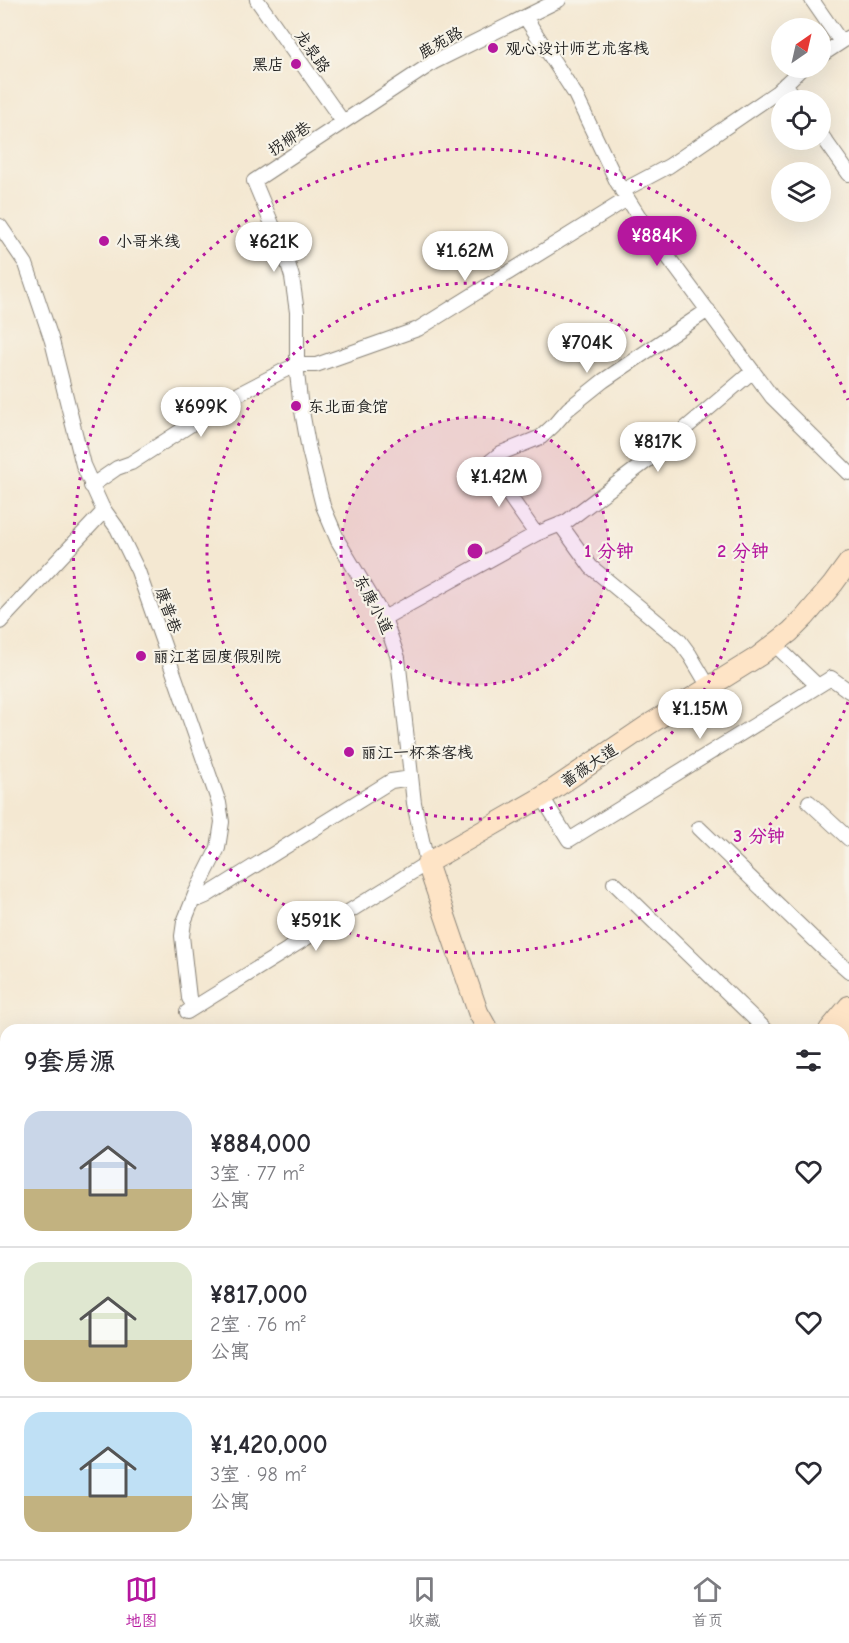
<!DOCTYPE html>
<html lang="zh">
<meta charset="utf-8">
<style>
body{margin:0;font-family:"Comic Neue","LXGW WenKai TC",sans-serif;background:#f7f7f7;color:#2b2b33;height:100vh;display:flex;flex-direction:column;font-size:22px;white-space:nowrap}
*{box-sizing:border-box;margin:0}
p{font-size:20px;color:#7c7c81}
.icon{flex:none;width:33px;height:33px;fill:none;stroke:currentColor;stroke-width:2;stroke-linecap:round;stroke-linejoin:round}
.map{position:relative;flex:1;overflow:hidden}
.sheet{position:absolute;left:0px;top:1024px;width:849px;height:536px;display:flex;flex-direction:column;background:#fff;border-radius:18px 18px 0 0;box-shadow:0 6px 24px #0002}
.sheet>*{flex:none}
.needle{width:39px;rotate:34deg}
.controls{position:absolute;left:771px;top:18px;display:grid;gap:12px}
.controls a{display:grid;place-items:center;width:60px;height:60px;border-radius:50%;background:#fff;box-shadow:0 6px 24px #0002;font-size:30px}
.price{position:absolute;translate:-50% -51px;padding:0 14px;border-radius:21px;background:#fff;color:#222;font-size:20px;line-height:39px;filter:drop-shadow(0 2px 3px #0008)}
.price::after{content:'';position:absolute;left:50%;top:36px;width:18px;height:14px;margin-left:-9px;background:inherit;clip-path:polygon(0 0,100% 0,50% 100%)}
.price.on{background:#b5179e;color:#fff}
ul{padding:0;list-style:none}
li{display:flex;align-items:center;gap:18px;height:150px;padding:0 24px}
li+li{border-top:2px solid #e1e1e2}
li span{display:grid;place-items:center;flex:none;width:168px;height:120px;border-radius:18px;color:#555}
li>.icon{margin-inline-start:auto}
span .icon{width:72px;height:72px;fill:#fffc;stroke-width:1}
li b{font-size:26px}
h2{display:flex;justify-content:space-between;align-items:center;height:72px;padding:0 24px;font-size:26px}
.tab-bar{display:flex;justify-content:space-around;align-items:center;height:84px;border-top:2px solid #e1e1e2;background:#fff;font-size:16px;color:#7c7c81}
.tab-bar a{display:grid;justify-items:center;gap:3px}
.tab-bar .on{color:#b5179e}
.map>svg:first-child{display:block}
.lines{fill:none;stroke-linecap:round;stroke-linejoin:round}
.street-casing{stroke:#888277;stroke-width:16}
.secondary-casing{stroke:#888277;stroke-width:22}
.street{stroke:#fff;stroke-width:14}
.secondary{stroke:#fee4c6;stroke-width:20}
.ring{fill:none;stroke:#b5179e;stroke-width:3;stroke-dasharray:3 6}
.poi-dot{fill:#b5179e;stroke:#f7f3e8;stroke-width:2}
.labels{text-anchor:middle;stroke-width:4.5;stroke-linejoin:round;paint-order:stroke}
.street-label{font-size:16px;fill:#1c1c1c;stroke:#f7f3e8}
.poi-label{font-size:16px;fill:#1c1c1c;stroke:#f7f3e8;text-anchor:start}
.centre{fill:#b5179e;stroke:#f7f3e8;stroke-width:3}
.ring-label{font-size:18px;text-anchor:middle;font-weight:bold;fill:#b5179e;stroke:#f7f3e8;stroke-width:4.5;stroke-linejoin:round;paint-order:stroke}
</style>
<div class="map">
<svg width="849" height="1559" viewBox="0 0 849 1559">
<rect width="100%" height="100%" fill="#f7f3e8"/>
<filter id="ink" filterUnits="userSpaceOnUse"><feTurbulence type="fractalNoise" baseFrequency=".0167" numOctaves="2"/><feDisplacementMap in="SourceGraphic" scale="12" xChannelSelector="R" yChannelSelector="G"/><feConvolveMatrix kernelMatrix="1 2 1 2 8 2 1 2 1" color-interpolation-filters="sRGB"/></filter>
<filter id="wash" filterUnits="userSpaceOnUse"><feTurbulence type="fractalNoise" baseFrequency=".008" numOctaves="4" result="noise"/><feDisplacementMap in="SourceGraphic" scale="24" xChannelSelector="R" yChannelSelector="G"/><feGaussianBlur stdDeviation="1.35" result="paint"/><feColorMatrix in="noise" values="0 0 0 0 0 0 0 0 0 0 0 0 0 0 0 0 0 1.4 0 .05"/><feComposite in="paint" operator="in"/></filter>
<g filter="url(#wash)">
<rect width="100%" height="100%" fill="#f4e8d2"/>
</g>
<g filter="url(#ink)">
<g class="lines">
<defs>
<path id="street" d="M257 0 343 122
M812 0 841 42
M525 17 575 94 617 182 645 226 772 397 849 473
M820 56 849 37
M785 84 797 100
M820 133 849 174
M622 191 669 166 777 92 802 68
M0 226 26 264 52 341 83 465 102 507 117 528 138 571 219 803 222 822 218 848 196 892 184 922 182 936 189 998 195 1007
M91 486 117 468 131 463 235 396 283 371 297 365H316L418 329 627 199
M560 524 591 567 679 640 690 655 709 687
M536 534 487 464 501 453 541 437 554 425 568 409 603 381 708 310
M384 618 536 534 566 522 648 460 753 371
M0 622 104 511
M775 645 818 686
M542 797 569 840 831 678 849 691
M809 802 849 839
M699 828 823 948 849 971
M614 883 766 1030
M194 898 199 899 206 896 391 781 411 778
M187 1012 427 863 414 803 398 658 384 618 338 541 323 506 309 450 300 400 297 373V312L292 277 287 260 254 181 434 62 559 0"/>
<path id="secondary" d="M488 1030 478 1012 427 863 542 797 648 725 759 656 790 632 805 617 833 584 849 562
M829 1030 849 1006
M843 1040 849 1032
M843 1278 849 1282
M374 1559 379 1554
M392 1559 396 1554"/>
</defs>
<use href="#street" class="street-casing"/>
<use href="#secondary" class="secondary-casing"/>
<use href="#street" class="street"/>
<use href="#secondary" class="secondary"/>
</g>
</g>
<circle cx="475" cy="551" r="134" fill="#b5179e" fill-opacity=".12"/>
<g class="ring">
<circle cx="475" cy="551" r="134"/>
<circle cx="475" cy="551" r="268"/>
<path d="M848 702A402 402 0 1 1 848 400"/>
</g>
<g class="poi-dot">
<circle cx="493" cy="48" r="6"/>
<circle cx="296" cy="64" r="6"/>
<circle cx="104" cy="241" r="6"/>
<circle cx="296" cy="406" r="6"/>
<circle cx="141" cy="656" r="6"/>
<circle cx="349" cy="752" r="6"/>
</g>
<g class="labels">
<g class="street-label">
<text transform="translate(440 42) rotate(-29)" y="6">鹿苑路</text>
<text transform="translate(313 51) rotate(55)" y="6">龙泉路</text>
<text transform="translate(289 138) rotate(-34)" y="6">拐柳巷</text>
<text transform="translate(374 604) rotate(62)" y="6">东康小道</text>
<text transform="translate(169 610) rotate(70)" y="6">康普巷</text>
<text transform="translate(589 765) rotate(-34)" y="6">蔷薇大道</text>
</g>
<g class="poi-label">
<text x="505" y="54">观心设计师艺术客栈</text>
<text x="284" y="70" text-anchor="end">黑店</text>
<text x="116" y="247">小哥米线</text>
<text x="308" y="412">东北面食馆</text>
<text x="153" y="662">丽江茗园度假别院</text>
<text x="361" y="758">丽江一杯茶客栈</text>
</g>
</g>
<circle cx="475" cy="551" r="9" class="centre"/>
<g class="ring-label">
<text x="609" y="557">1 分钟</text>
<text x="743" y="557">2 分钟</text>
<text x="759" y="842">3 分钟</text>
</g>
</svg>
<div class="controls">
<a><svg class="needle" viewBox="-14 -14 28 28"><path d="M0-13l5 13h-10z" fill="#e53935"/><path d="M0 13l5-13h-10z" fill="#7c7c81"/></svg></a>
<a><svg class="icon" aria-label="locate" viewBox="0 0 24 24"><circle cx="12" cy="12" r="6"/><path d="M12 2v4M12 18v4M2 12h4M18 12h4"/></svg></a>
<a><svg class="icon" aria-label="layers" viewBox="0 0 24 24"><path d="M12 4l9 5-9 5-9-5zM3 14l9 5 9-5"/></svg></a>
</div>
<b class="price on" style="left:657px;top:267px">¥884K</b>
<b class="price" style="left:274px;top:273px">¥621K</b>
<b class="price" style="left:465px;top:282px">¥1.62M</b>
<b class="price" style="left:587px;top:374px">¥704K</b>
<b class="price" style="left:201px;top:438px">¥699K</b>
<b class="price" style="left:658px;top:473px">¥817K</b>
<b class="price" style="left:499px;top:508px">¥1.42M</b>
<b class="price" style="left:700px;top:740px">¥1.15M</b>
<b class="price" style="left:316px;top:952px">¥591K</b>
<section class="sheet">
<h2>9套房源<svg class="icon" aria-label="filters" viewBox="0 0 24 24"><path d="M4 7h16M4 17h16"/><circle cx="9" cy="7" r="2"/><circle cx="15" cy="17" r="2"/></svg></h2>
<ul>
<li><span style="background:linear-gradient(#c9d6e8 65%,#c2b280 0)"><svg class="icon" aria-label="home" viewBox="0 0 24 24"><path d="M3 11l9-7 9 7M6 9v11h12V9"/></svg></span><div><b>¥884,000</b><p>3室 · 77 m²</p><p>公寓</p></div><svg class="icon" aria-label="heart" viewBox="0 0 24 24"><path d="M12 20l-8-8c-3-5 5-10 8-4 3-6 11-1 8 4z"/></svg></li>
<li><span style="background:linear-gradient(#dfe7d0 65%,#c2b280 0)"><svg class="icon" aria-label="home" viewBox="0 0 24 24"><path d="M3 11l9-7 9 7M6 9v11h12V9"/></svg></span><div><b>¥817,000</b><p>2室 · 76 m²</p><p>公寓</p></div><svg class="icon" aria-label="heart" viewBox="0 0 24 24"><path d="M12 20l-8-8c-3-5 5-10 8-4 3-6 11-1 8 4z"/></svg></li>
<li><span style="background:linear-gradient(#bfe0f5 70%,#c2b280 0)"><svg class="icon" aria-label="home" viewBox="0 0 24 24"><path d="M3 11l9-7 9 7M6 9v11h12V9"/></svg></span><div><b>¥1,420,000</b><p>3室 · 98 m²</p><p>公寓</p></div><svg class="icon" aria-label="heart" viewBox="0 0 24 24"><path d="M12 20l-8-8c-3-5 5-10 8-4 3-6 11-1 8 4z"/></svg></li>
</ul>
</section>
</div>
<nav class="tab-bar">
<a class="on"><svg class="icon" aria-label="map" viewBox="0 0 24 24"><path d="M3 6l6-2 6 2 6-2v14l-6 2-6-2-6 2zM9 4v14M15 6v14"/></svg>地图</a>
<a><svg class="icon" aria-label="saved" viewBox="0 0 24 24"><path d="M7 4h10v16l-5-4-5 4z"/></svg>收藏</a>
<a><svg class="icon" aria-label="home" viewBox="0 0 24 24"><path d="M3 11l9-7 9 7M6 9v11h12V9"/></svg>首页</a>
</nav>
